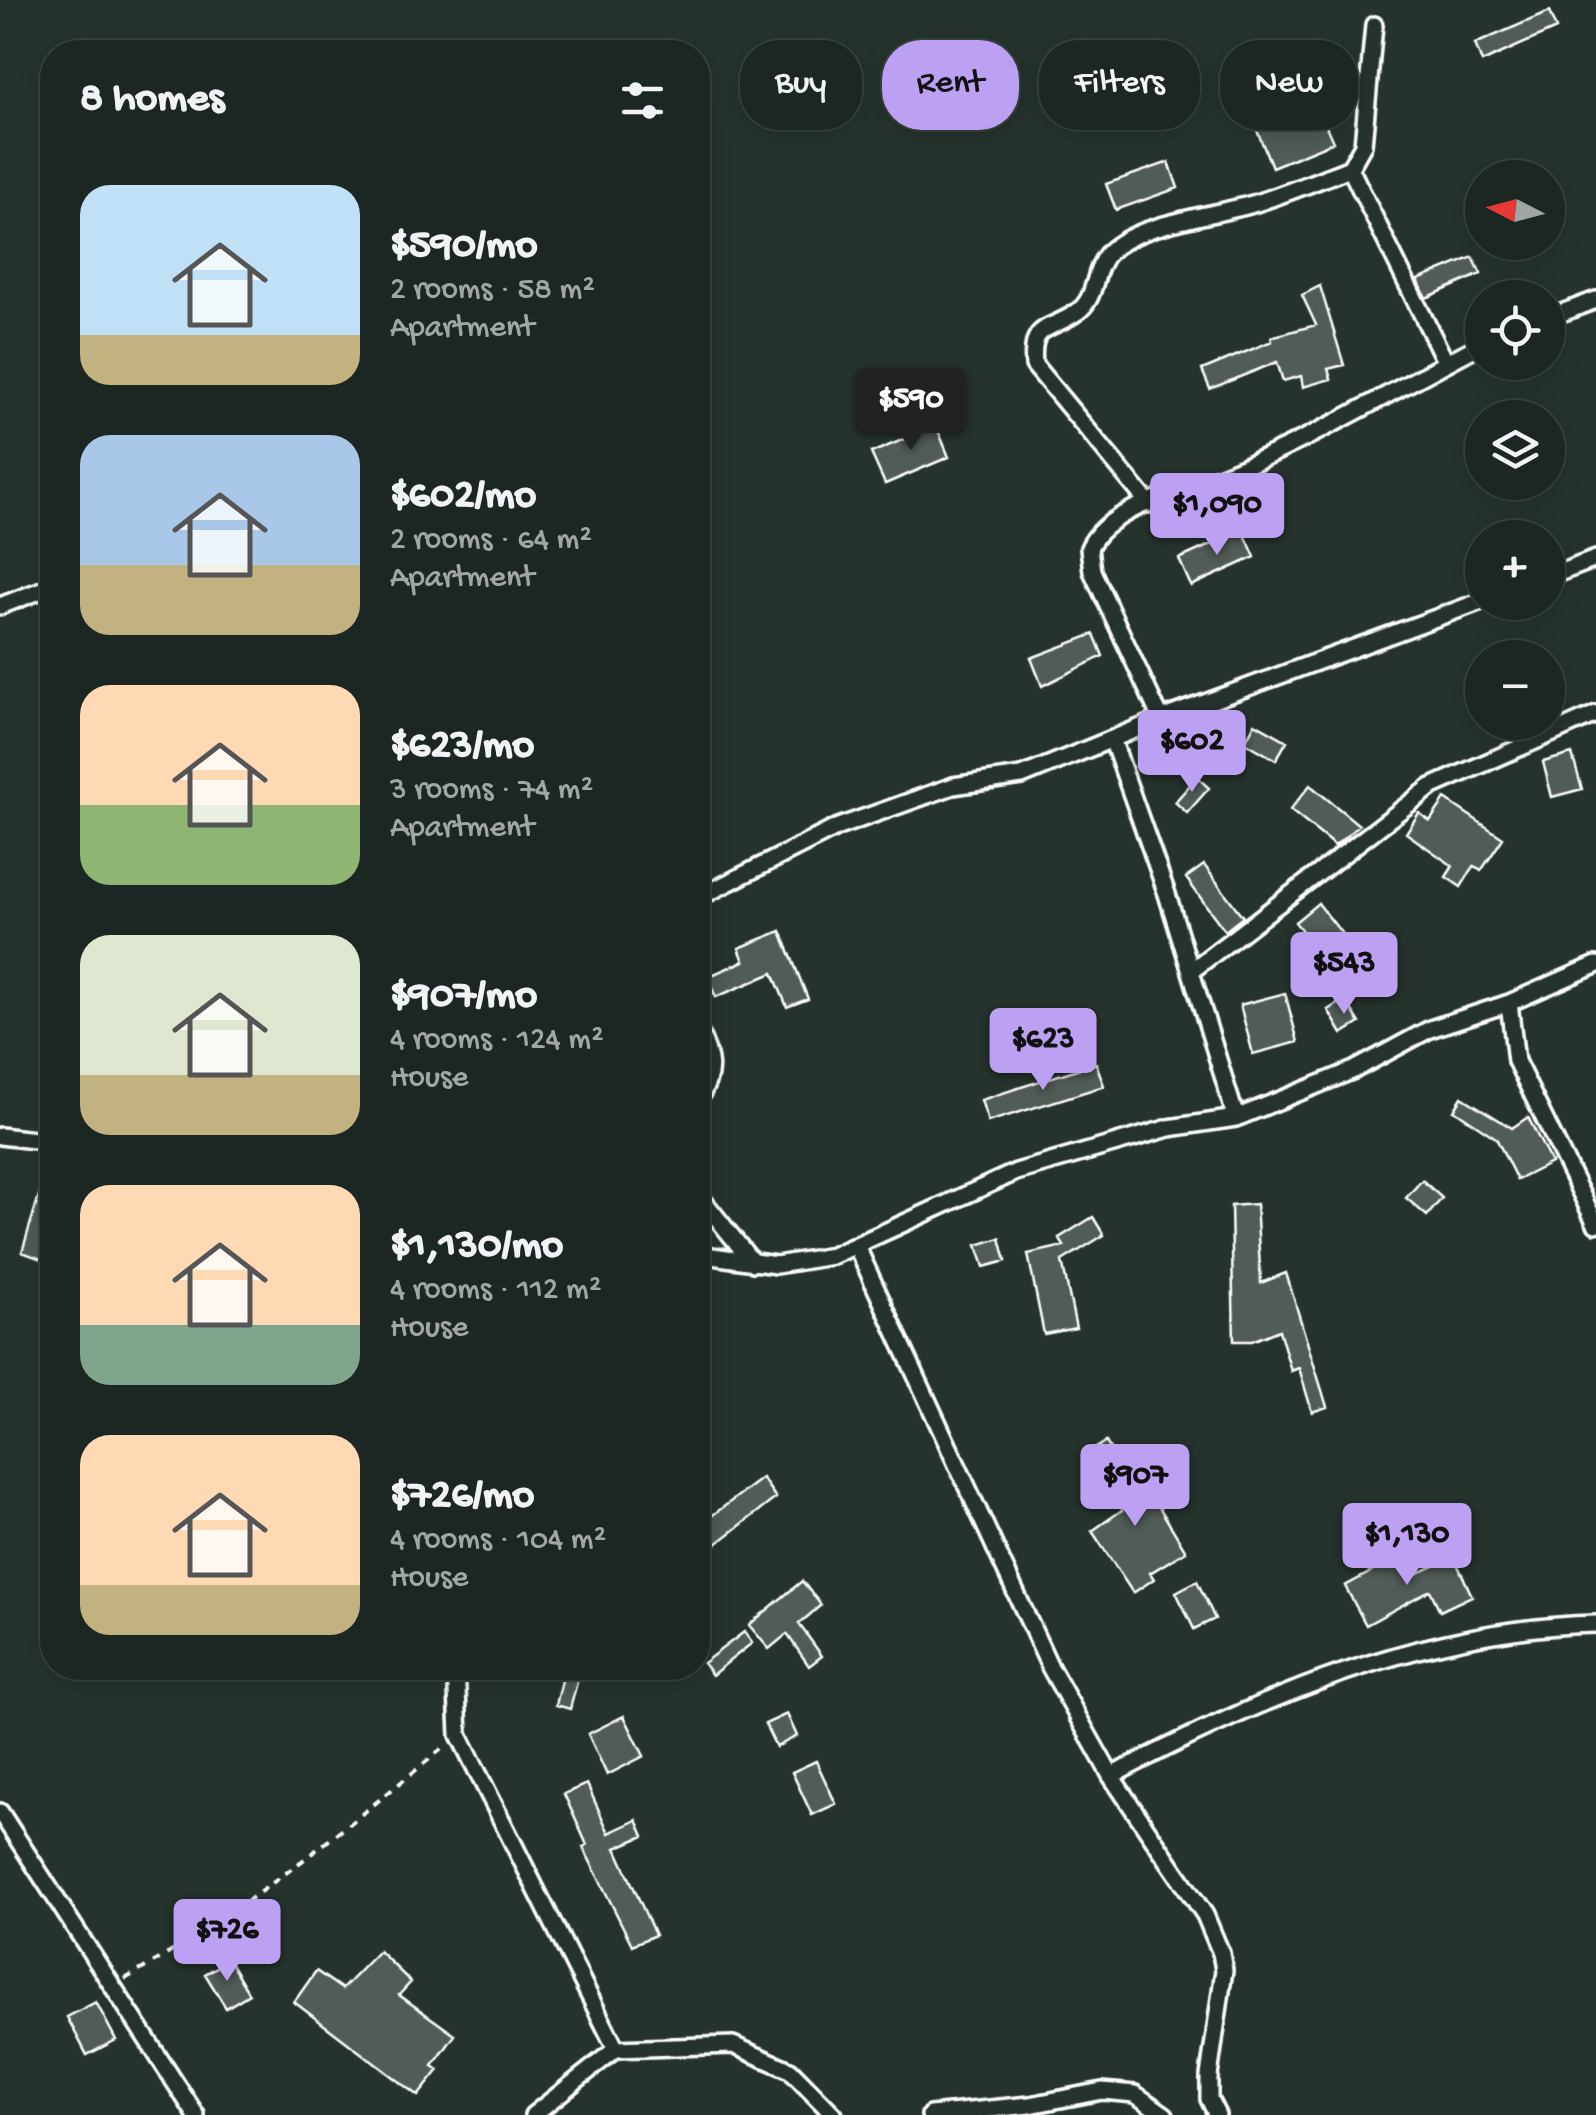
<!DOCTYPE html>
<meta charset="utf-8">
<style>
body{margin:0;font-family:"Gochi Hand",sans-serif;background:#29322f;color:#f1f3f6;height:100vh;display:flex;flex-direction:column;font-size:38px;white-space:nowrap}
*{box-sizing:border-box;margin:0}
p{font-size:32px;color:#a0a5a5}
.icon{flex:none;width:55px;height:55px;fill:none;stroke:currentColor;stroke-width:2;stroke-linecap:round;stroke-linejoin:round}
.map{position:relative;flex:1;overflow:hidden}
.side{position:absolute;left:40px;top:40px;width:670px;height:1640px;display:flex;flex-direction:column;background:#1c2622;border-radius:40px;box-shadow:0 5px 25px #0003,0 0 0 2px #3a4340}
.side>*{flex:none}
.banner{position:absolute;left:740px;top:40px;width:705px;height:90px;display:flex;gap:20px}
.needle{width:65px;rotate:276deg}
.buttons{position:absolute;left:1465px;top:160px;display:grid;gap:20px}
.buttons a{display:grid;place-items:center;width:100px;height:100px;border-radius:50%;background:#1c2622;box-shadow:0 5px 25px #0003,0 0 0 2px #3a4340;font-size:50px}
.price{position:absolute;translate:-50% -85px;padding:0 22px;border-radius:10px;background:#bca0f2;color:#111;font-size:32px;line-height:65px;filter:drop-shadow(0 2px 5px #0008)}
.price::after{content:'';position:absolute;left:50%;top:60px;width:30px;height:22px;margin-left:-15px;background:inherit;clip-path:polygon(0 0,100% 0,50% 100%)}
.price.on{background:#222;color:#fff}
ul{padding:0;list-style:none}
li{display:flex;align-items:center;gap:30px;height:250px;padding:0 40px}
li span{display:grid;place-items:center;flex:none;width:280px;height:200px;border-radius:30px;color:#555}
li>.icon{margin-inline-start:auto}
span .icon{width:120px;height:120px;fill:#fffc;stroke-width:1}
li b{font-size:42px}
h2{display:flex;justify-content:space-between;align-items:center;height:120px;padding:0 40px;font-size:42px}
.chip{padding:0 35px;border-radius:40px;background:#1c2622;box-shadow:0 5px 25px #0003,0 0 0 2px #3a4340;font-size:35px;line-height:90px}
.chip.on{background:#bca0f2;color:#111}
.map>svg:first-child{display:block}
.building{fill:#515c57;stroke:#fff;stroke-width:2.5}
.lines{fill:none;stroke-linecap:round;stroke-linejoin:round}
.minor-casing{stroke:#fff;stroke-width:22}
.path{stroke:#fff;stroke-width:4;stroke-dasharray:8 8;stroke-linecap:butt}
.minor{stroke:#26332d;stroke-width:15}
</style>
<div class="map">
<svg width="1596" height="2115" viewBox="0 0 1596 2115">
<rect width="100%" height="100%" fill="#26332d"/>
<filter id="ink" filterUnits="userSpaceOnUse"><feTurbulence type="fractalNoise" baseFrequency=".01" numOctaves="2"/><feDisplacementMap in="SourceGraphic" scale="20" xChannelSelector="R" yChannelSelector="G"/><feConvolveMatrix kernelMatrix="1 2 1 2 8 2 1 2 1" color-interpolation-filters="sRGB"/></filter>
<g filter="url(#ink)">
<path class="building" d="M1549 12 1556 29 1482 62 1475 44Z
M1302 71 1333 142 1272 167 1252 118 1246 121 1237 97Z
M1169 162 1178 188 1116 210 1106 184Z
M1473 257 1481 274 1426 298 1418 280Z
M1320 286 1344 365 1328 369 1331 379 1303 387 1301 376 1283 381 1277 362 1210 389 1202 370 1272 341 1271 337 1316 325 1302 295Z
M933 418 949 457 885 484 871 453 919 433 916 425Z
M1243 530 1255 557 1191 586 1179 559Z
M1094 634 1103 656 1042 686 1031 658Z
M1255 723 1287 741 1276 760 1245 742Z
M1572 754 1582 789 1552 797 1543 762Z
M1197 777 1209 788 1187 813 1175 802Z
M1310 785 1359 825 1335 846 1290 810Z
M1445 799 1503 838 1481 871 1474 866 1461 887 1446 877 1453 866 1406 833 1419 813 1430 821Z
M1204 865 1243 917 1225 931 1186 878Z
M1318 903 1353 948 1330 966 1295 922Z
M781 931 808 999 787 1007 773 973 716 997 707 977 744 961 739 948Z
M1285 993 1298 1042 1253 1054 1240 1005Z
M1345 999 1360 1023 1342 1034 1328 1010Z
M1096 1063 1104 1086 988 1122 981 1100Z
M1462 1097 1512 1128 1528 1117 1551 1163 1517 1180 1496 1138 1454 1110Z
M1422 1180 1442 1198 1427 1216 1406 1198Z
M40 1192 52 1196V1263L22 1252Z
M1256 1204 1261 1283 1286 1273 1327 1407 1312 1412 1299 1368 1291 1371 1279 1330 1252 1341H1234L1231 1206Z
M1093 1217 1104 1235 1062 1261 1076 1328 1044 1334 1028 1254 1064 1246 1059 1238Z
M1000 1238 1006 1261 984 1267 977 1245Z
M1106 1442 1140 1499 1150 1492 1186 1551 1150 1573 1154 1579 1133 1593 1092 1531 1125 1508 1091 1451Z
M762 1478 776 1498 698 1558V1526Z
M1401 1556 1412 1576 1454 1557 1472 1596 1440 1611 1430 1590 1366 1625 1345 1586Z
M802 1581 821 1605 799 1624 822 1656 809 1666 787 1634 769 1649 749 1625Z
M1197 1581 1215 1619 1194 1629 1176 1592Z
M744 1632 752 1643 712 1675 703 1663Z
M565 1668 580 1671 570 1709 556 1705Z
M787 1714 797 1736 776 1747 765 1724Z
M624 1716 644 1756 607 1775 588 1734Z
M816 1761 836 1804 812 1815 792 1772Z
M587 1784 609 1833 637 1820 644 1836 616 1848 655 1935 632 1945 583 1847 587 1845 564 1794Z
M379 1951 411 1982 399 1995 455 2035 433 2066 439 2070 418 2096 294 2002 316 1971 342 1989Z
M229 1960 249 1994 226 2008 205 1974Z
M96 2002 116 2040 87 2055 67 2017Z"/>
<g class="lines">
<defs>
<path id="minor" d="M1350 168 1446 363
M1548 318 1596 300
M1149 504 1034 365C1030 322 1049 332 1077 312 1098 298 1092 270 1109 252 1140 222 1215 216 1256 203 1288 193 1319 180 1350 168L1363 145 1374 25
M1548 577 1596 559
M0 606 52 586
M1161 719 1482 601
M698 898 838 827 953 786 1022 776 1112 739
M1191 971 1431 787 1596 714
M1509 1003 1516 1061 1596 1224
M698 1030C711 1056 716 1074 698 1099
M1236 1118 1167 894 1112 739 1161 719 1092 571 1089 548C1105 512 1166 496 1200 484 1298 448 1390 392 1482 344
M0 1136 52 1142
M698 1194 753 1263
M856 1245 1050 1667 1111 1776 1205 1915 1221 1953 1224 1970 1209 2076V2099L1217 2115
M698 1254 776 1265 832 1256 1016 1172 1169 1128 1236 1118 1354 1070 1430 1029 1509 1003 1596 965
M456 1668 459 1735 616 2049 733 2045 790 2070 834 2115
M1111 1776C1262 1697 1423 1628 1596 1624
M0 1812 196 2115
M533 2115 616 2049
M930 2115 1030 2105 1102 2091 1135 2094 1165 2115"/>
</defs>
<use href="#minor" class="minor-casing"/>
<path class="path" d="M125 1979C241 1914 342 1831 444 1747"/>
<use href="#minor" class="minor"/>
</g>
</g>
</svg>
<div class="buttons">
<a><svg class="needle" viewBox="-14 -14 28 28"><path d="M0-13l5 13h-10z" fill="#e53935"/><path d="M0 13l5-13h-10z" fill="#a0a5a5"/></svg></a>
<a><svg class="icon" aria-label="locate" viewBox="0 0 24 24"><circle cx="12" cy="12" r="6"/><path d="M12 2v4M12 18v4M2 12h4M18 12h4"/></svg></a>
<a><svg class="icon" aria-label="layers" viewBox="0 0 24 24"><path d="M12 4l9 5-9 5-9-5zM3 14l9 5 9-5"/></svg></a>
<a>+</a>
<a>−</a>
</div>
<b class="price on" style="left:911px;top:453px">$590</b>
<b class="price" style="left:1217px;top:558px">$1,090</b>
<b class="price" style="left:1192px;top:795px">$602</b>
<b class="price" style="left:1344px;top:1017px">$543</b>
<b class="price" style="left:1043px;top:1093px">$623</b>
<b class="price" style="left:1135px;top:1529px">$907</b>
<b class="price" style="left:1407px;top:1588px">$1,130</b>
<b class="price" style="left:227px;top:1984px">$726</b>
<div class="banner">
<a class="chip">Buy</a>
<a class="chip on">Rent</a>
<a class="chip">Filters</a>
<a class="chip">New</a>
</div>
<section class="side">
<h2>8 homes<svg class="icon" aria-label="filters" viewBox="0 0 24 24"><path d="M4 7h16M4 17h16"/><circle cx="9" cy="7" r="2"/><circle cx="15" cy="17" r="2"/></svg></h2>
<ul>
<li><span style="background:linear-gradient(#bfe0f5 75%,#c2b280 0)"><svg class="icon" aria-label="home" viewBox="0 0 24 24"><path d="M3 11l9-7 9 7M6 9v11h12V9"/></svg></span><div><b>$590/mo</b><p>2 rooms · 58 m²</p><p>Apartment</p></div></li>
<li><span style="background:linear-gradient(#a9c7e8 65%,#c2b280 0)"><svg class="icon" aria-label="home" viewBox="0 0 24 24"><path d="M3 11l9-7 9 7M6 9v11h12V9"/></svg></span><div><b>$602/mo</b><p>2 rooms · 64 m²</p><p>Apartment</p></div></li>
<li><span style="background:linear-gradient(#ffd9b3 60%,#8fb573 0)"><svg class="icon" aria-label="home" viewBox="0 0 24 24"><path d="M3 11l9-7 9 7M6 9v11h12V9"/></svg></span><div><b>$623/mo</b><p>3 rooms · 74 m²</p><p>Apartment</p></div></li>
<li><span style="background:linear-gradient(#dfe7d0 70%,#c2b280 0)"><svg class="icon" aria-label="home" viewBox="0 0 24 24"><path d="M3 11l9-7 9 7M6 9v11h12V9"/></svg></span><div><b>$907/mo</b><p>4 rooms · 124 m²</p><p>House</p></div></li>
<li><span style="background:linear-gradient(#ffd9b3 70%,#7fa58c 0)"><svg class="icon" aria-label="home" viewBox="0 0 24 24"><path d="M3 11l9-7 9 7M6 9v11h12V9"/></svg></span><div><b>$1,130/mo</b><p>4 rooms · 112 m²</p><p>House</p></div></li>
<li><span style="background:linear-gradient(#ffd9b3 75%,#c2b280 0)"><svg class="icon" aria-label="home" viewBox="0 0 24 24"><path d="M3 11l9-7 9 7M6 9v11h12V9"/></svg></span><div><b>$726/mo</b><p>4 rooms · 104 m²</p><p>House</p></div></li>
</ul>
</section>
</div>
